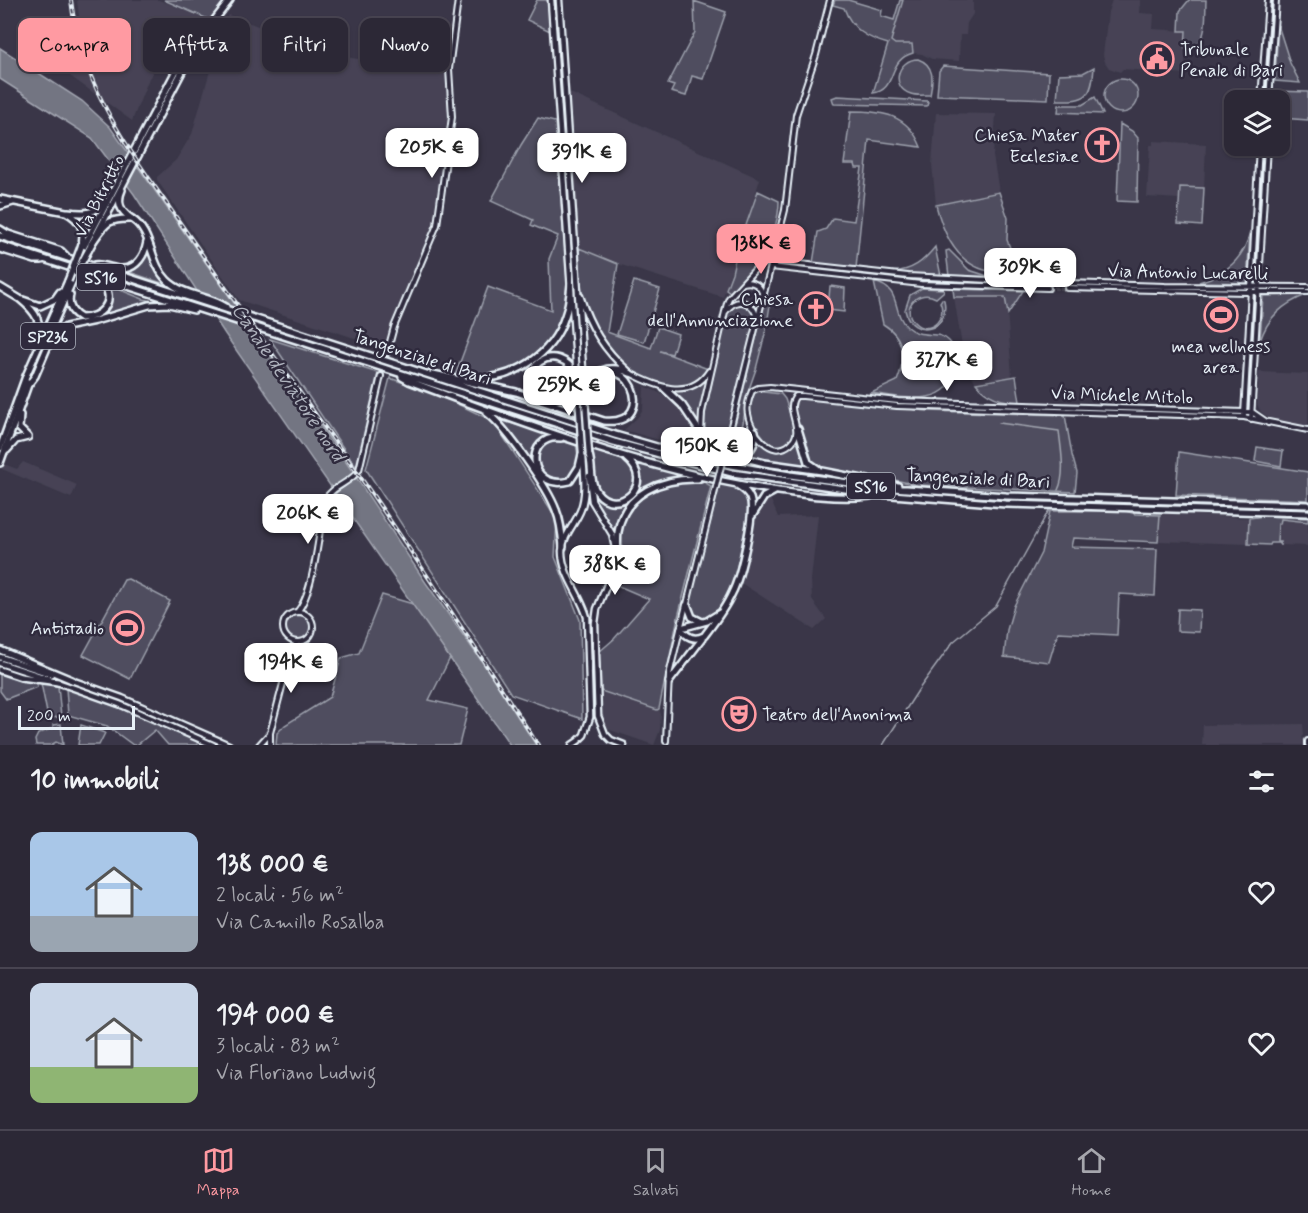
<!DOCTYPE html>
<html lang="it">
<meta charset="utf-8">
<style>
body{margin:0;font-family:Mynerve,sans-serif;background:#34303e;color:#f1f3f6;height:100vh;display:flex;flex-direction:column;font-size:22px;white-space:nowrap}
*{box-sizing:border-box;margin:0}
p{font-size:20px;color:#a6a6ad}
.icon{flex:none;width:33px;height:33px;fill:none;stroke:currentColor;stroke-width:2;stroke-linecap:round;stroke-linejoin:round}
.map{position:relative;height:745px;overflow:hidden}
.panel{display:flex;flex-direction:column;background:#2c2836;flex:1}
.panel>*{flex:none}
.hud{position:absolute;left:18px;top:18px;width:600px;height:54px;display:flex;gap:12px}
.controls{position:absolute;left:1224px;top:90px;display:grid;gap:12px}
.controls a{display:grid;place-items:center;width:66px;height:66px;border-radius:12px;background:#2c2836;box-shadow:0 2px 4px #0004,0 0 0 2px #484451;font-size:30px}
.scale{position:absolute;left:18px;bottom:15px;width:117px;box-sizing:border-box;padding-left:6px;border:3px solid #e8f1f8;border-top:0;font-size:16px;line-height:21px;white-space:nowrap;color:#e8f1f8;-webkit-text-stroke:4px #2f2a3d;paint-order:stroke}
.price{position:absolute;translate:-50% -51px;padding:0 14px;border-radius:12px;background:#fff;color:#222;font-size:20px;line-height:39px;filter:drop-shadow(0 2px 3px #0008)}
.price::after{content:'';position:absolute;left:50%;top:36px;width:18px;height:14px;margin-left:-9px;background:inherit;clip-path:polygon(0 0,100% 0,50% 100%)}
.price.current{background:#ff9aa2;color:#111}
ul{padding:0;list-style:none}
li{display:flex;align-items:center;gap:18px;height:150px;padding:0 30px}
li+li{border-top:2px solid #484451}
li span{display:grid;place-items:center;flex:none;width:168px;height:120px;border-radius:12px;color:#555}
li>.icon{margin-inline-start:auto}
span .icon{width:72px;height:72px;fill:#fffc;stroke-width:1}
li b{font-size:26px}
h2{display:flex;justify-content:space-between;align-items:center;height:72px;padding:0 30px;font-size:26px}
.chip{padding:0 21px;border-radius:12px;background:#2c2836;box-shadow:0 2px 4px #0004,0 0 0 2px #484451;font-size:21px;line-height:54px}
.chip.current{background:#ff9aa2;color:#111}
.menu{display:flex;justify-content:space-around;align-items:center;height:84px;border-top:2px solid #484451;background:#2c2836;font-size:16px;color:#a6a6ad}
.menu a{display:grid;justify-items:center;gap:3px}
.menu .current{color:#ff9aa2}
.map>svg:first-child{display:block}
.built{fill:#464354}
.green{fill:#504e5f;stroke:#9ca0ac;stroke-width:1.5}
.water{fill:#737482;stroke:#a2a6b1;stroke-width:1.5}
.lines{fill:none;stroke-linecap:round;stroke-linejoin:round}
.stream{stroke:#a2a6b1;stroke-width:1.5}
.tertiary-tunnel{stroke:#545262;stroke-width:4;stroke-dasharray:4 2;stroke-linecap:butt}
.tertiary-casing{stroke:#e8f1f8;stroke-width:8}
.secondary-casing{stroke:#e8f1f8;stroke-width:9}
.primary-casing{stroke:#e8f1f8;stroke-width:10}
.trunk-casing{stroke:#e8f1f8;stroke-width:10}
.tertiary{stroke:#2f2a3d;stroke-width:4}
.secondary{stroke:#2f2a3d;stroke-width:4.5}
.primary{stroke:#2f2a3d;stroke-width:5}
.trunk{stroke:#2f2a3d;stroke-width:5}
.rail-casing{stroke:#e8f1f8;stroke-width:4}
.rail{stroke:#2f2a3d;stroke-width:1.5;stroke-dasharray:4.5;stroke-linecap:butt}
.tertiary-bridge-casing{stroke:#e8f1f8;stroke-width:8;stroke-linecap:butt}
.secondary-bridge-casing{stroke:#e8f1f8;stroke-width:9;stroke-linecap:butt}
.primary-bridge-casing{stroke:#e8f1f8;stroke-width:10;stroke-linecap:butt}
.trunk-bridge-casing{stroke:#e8f1f8;stroke-width:10;stroke-linecap:butt}
.tertiary-bridge{stroke:#2f2a3d;stroke-width:4}
.secondary-bridge{stroke:#2f2a3d;stroke-width:4.5}
.primary-bridge{stroke:#2f2a3d;stroke-width:5}
.trunk-bridge{stroke:#2f2a3d;stroke-width:5}
.labels{text-anchor:middle;stroke-width:5;stroke-linejoin:round;paint-order:stroke}
.shield{fill:#2f2a3d;stroke:#b0b5c0;stroke-width:1.5}
.shield-label{font-size:16px;font-weight:bold;fill:#e8f1f8}
.poi-label{font-size:18px;fill:#e8f1f8;stroke:#2f2a3d;text-anchor:end}
.street-label{font-size:18px;fill:#e8f1f8;stroke:#2f2a3d}
.water-label{font-size:20px;font-style:italic;fill:#aeb2bd;stroke:#2f2a3d}
</style>
<div class="map">
<svg width="1308" height="745" viewBox="0 0 1308 745">
<rect width="100%" height="100%" fill="#3a3648"/>
<filter id="ink" filterUnits="userSpaceOnUse"><feTurbulence type="fractalNoise" baseFrequency=".0167" numOctaves="2"/><feDisplacementMap in="SourceGraphic" scale="12" xChannelSelector="R" yChannelSelector="G"/><feConvolveMatrix kernelMatrix="1 2 1 2 8 2 1 2 1" color-interpolation-filters="sRGB"/></filter>
<g filter="url(#ink)">
<path class="built" d="M77 0H159L210 20 189 43 178 61 165 55 149 78 132 121 62 70 83 48Z
M903 0H973V14L967 23 966 35H960L959 61 932 59 922 54 913 53 911 44H895L891 41Z
M1112 0H1141L1140 13 1154 14 1153 29 1186 31 1185 63H1188L1187 74 1123 69 1120 72 1109 68 1105 62 1103 55 1108 12Z
M228 15 297 40 332 49 331 55 446 72 450 108 434 229 389 329 385 348 239 300 157 180V177L176 160 192 134 219 39Z
M568 92 760 179 723 297 618 264 579 247Z
M936 113 996 114 993 156 999 192 936 205 932 164Z
M1153 141 1206 144 1204 188 1180 187 1179 199 1147 197 1150 145H1153Z
M954 297H1006L1012 377 976 383 974 380 964 358Z
M1259 372 1308 374V426L1274 421 1261 412 1257 404Z
M644 386 664 395 677 404 707 448 709 454 624 430 638 417 643 409Z
M23 462 77 485 71 498 2 469 4 464 17 469Z
M770 498 778 517 818 515 811 580 812 600 826 619 814 630 741 583 758 509 765 499Z
M1171 513 1249 518 1248 544 1159 541 1160 515Z
M1281 519 1308 522V546L1280 545V543L1277 542 1278 524Z
M600 690 659 709 661 714 660 730 654 745 607 729 602 721Z
M1303 724 1304 735 1302 738 1304 739V745H1202L1203 725Z"/>
<path class="green" d="M164 0H225L210 20Z
M537 0H548L550 31 527 20Z
M835 0H848L882 10 881 16 894 20 900 0H903L891 41 895 44H912L913 53C886 60 898 90 873 93L888 44C867 38 852 30 844 8L833 5Z
M1189 0H1206C1205 18 1209 48 1185 49L1186 31H1179L1180 11Z
M694 1 726 12 703 79 692 76 686 96 671 92 674 86 668 84 695 32Z
M1278 25 1290 63 1300 83 1275 81Z
M918 59C935 65 933 80 930 95 924 95 916 96 911 94 889 87 898 59 918 59Z
M943 66 1049 73 1048 99 937 95 939 71Z
M1094 67C1092 97 1087 101 1057 100L1059 74 1083 73Z
M1104 96a17 17 0 1 1 34 0a17 17 0 1 1-34 0Z
M1275 91 1308 92V120L1280 118V100H1274Z
M837 96 927 101 928 102 927 106 834 104 832 98Z
M1095 97 1103 114 1058 112 1059 105H1082Z
M851 111C882 111 908 114 921 147L869 140 856 268 813 263 818 232 826 229 833 218 854 221 862 168H856L855 164H844Z
M538 118 555 122 568 293C563 340 530 371 483 377 475 378 464 375 456 373L488 287 551 310 549 259 558 236 531 225 533 220 491 201 521 145Z
M1120 124 1132 131 1138 138 1137 202 1117 201Z
M1180 187 1204 188 1202 226 1178 224Z
M758 191 779 201C779 233 756 274 730 292L726 289 732 273 737 251Z
M999 192 1008 218 1007 240 1012 253 1021 266V276C1010 271 1000 273 989 271 957 265 943 233 936 205Z
M1250 231 1247 283 1199 282C1225 275 1245 258 1250 231Z
M935 247 941 276 893 272C913 270 923 262 935 247Z
M579 248 618 264 607 332 651 348 658 327 678 334 672 354 660 351 708 369C694 403 643 381 624 364 611 354 599 339 592 324 580 301 580 273 579 248Z
M949 250 969 270 994 278 949 276 946 251Z
M147 254H149L164 280 162 283 126 271 138 265Z
M634 281 660 289 644 342 617 334Z
M874 282C903 289 891 312 907 327 921 340 938 329 949 341 955 347 956 358 955 367 951 410 900 397 871 393L897 381C906 359 905 337 883 324Z
M108 285 143 299 160 302 141 304 99 317C108 308 113 298 108 285Z
M830 286 845 288 844 312 828 310Z
M922 288 943 289 944 291 936 298C919 288 900 307 914 322 928 337 948 319 940 302L942 299 944 300C951 331 912 341 905 310L910 295Z
M953 289 1023 291 1008 314 1005 297H954Z
M1306 295C1283 304 1268 317 1260 341L1263 296Z
M768 296 771 299 766 330 756 369 748 392 743 423 734 454 728 453 766 298Z
M737 303 748 305 754 312 755 317 722 451C709 441 704 436 704 419L726 316 729 308Z
M270 339 378 373 356 467Z
M1016 376 1020 402C1003 402 987 397 976 383Z
M390 378 443 397 493 421 557 519 555 557 580 620 582 719 511 694 366 469Z
M707 380 698 424 669 390H689Z
M755 391 781 394 785 399 795 429 793 437 787 444 778 446 769 444 754 425 749 410Z
M800 397 927 411 1065 415 1072 455 1077 473 1075 492 917 485 895 480 844 473 817 467 810 460 794 408 795 399Z
M499 420 551 435C536 442 531 454 534 470Z
M798 434 811 468 743 457 758 438C771 453 790 455 798 434Z
M561 439 576 444C580 462 579 474 560 481L543 476C533 456 537 441 561 439Z
M1257 447 1283 451 1281 466 1255 461Z
M593 450 630 463 636 479C630 501 612 505 596 489Z
M1179 452 1308 472V500L1176 495Z
M634 462 688 476C670 480 647 482 634 498 626 508 623 522 615 532L599 510 594 497 597 495 624 501 640 476Z
M690 481 704 482 711 486 678 617 659 709 657 710 601 691 599 652 614 639 649 599 614 584C616 577 619 569 620 561 621 552 619 542 620 533 627 497 658 484 690 481Z
M720 484 738 488 746 494 750 507 733 585 716 613 712 617 703 620 692 614 689 606Z
M1050 511H1126L1135 514 1160 515 1158 542 1073 538 1071 547 1157 549 1155 596 1119 594 1117 635 1058 632 1049 662 1004 657 1007 630 1014 606 1041 553Z
M1264 516 1308 518V522L1281 519 1280 524H1278L1277 542H1280V545L1278 543H1271L1270 545 1248 544 1249 518Z
M128 579 170 601 130 679 83 655 124 580Z
M382 595 413 604 450 658 429 700 468 709 459 745H276L277 733 285 725 330 697 341 658 359 653Z
M1178 609 1200 610 1199 632 1177 631Z
M285 627a13 13 0 1 1 26 0a13 13 0 1 1-26 0Z
M0 673 37 683V687L6 699 0 691Z
M41 683 58 686 61 717 48 718Z
M66 688 122 709 196 740 198 745H168L155 730 137 745H133L107 726 68 715Z
M61 724 63 745 56 742 51 745H36L35 740 38 734 53 728V725Z
M81 725 105 733 99 745H78Z"/>
<path class="water" d="M0 48 82 101 110 127 348 465 426 583 483 663 536 745H510L225 334 134 194 92 138 0 79Z"/>
<g class="lines">
<path class="stream" d="M999 423 1059 431C1061 449 1066 474 1058 490
M883 745 919 689 953 642 996 606 1049 510"/>
<path class="tertiary-tunnel" d="M1048 283H1067
M1048 288H1067
M381 376 387 353"/>
<defs>
<path id="tertiary" d="M1261 100 1268 0
M1269 100 1276 0
M760 264 773 261 908 276 1048 283
M771 267 921 284 1048 288
M743 283C754 280 761 286 763 296
M1067 283 1165 286 1308 287
M1067 288 1246 292H1308
M726 311C737 296 752 301 757 317
M387 353 394 327 437 225 452 117 449 69 458 0
M748 357 785 210 796 115 816 55 830 0
M630 373C655 386 690 401 709 371
M1244 414 1259 146
M1251 419 1267 146
M1268 423 1252 412H1244L898 401 770 387 758 388 752 391C749 398 746 406 748 414 750 431 771 460 790 444 807 430 783 410 796 396H803L897 406 1244 417 1308 430
M701 432 702 412 727 303 729 298 760 264 776 239
M283 627a15 15 0 1 1 30 0a15 15 0 1 1-30 0Z
M297 612C315 592 319 527 325 500 332 486 351 483 359 470L381 376
M666 741 669 675 686 605
M259 745 269 734
M270 745V733L292 649 298 642
M1308 745V741"/>
<path id="secondary" d="M551 0 577 377
M559 0 583 369
M580 296C590 327 604 350 628 371
M589 476 592 501 612 534 615 548
M612 572 597 609 595 623 598 716 605 734 611 740 624 745
M0 657 51 674
M0 663 49 679
M71 680 122 698 229 745
M57 682 119 704 213 745
M572 745 578 741 584 735 590 717 587 617C581 595 562 575 562 551 563 535 576 523 581 509 587 492 584 474 583 457"/>
<path id="primary" d="M122 190C116 203 121 212 132 219
M68 212C83 214 95 215 104 201
M83 248 179 65 190 46 210 23
M88 251 186 64 216 18 230 0"/>
<path id="trunk" d="M0 199 66 212C81 220 86 231 81 247
M0 206 13 202
M0 229 8 234 61 251 66 256
M0 236 615 435 702 460 790 475 878 487 1006 496 1308 505
M91 244C106 224 106 218 132 219 153 233 149 262 167 280 183 296 208 295 226 307
M0 245 614 442 732 473 880 494 1006 504 1308 513
M0 249 35 260H42
M95 265C102 264 107 267 114 268 133 273 144 259 147 242
M0 287 20 299 40 306 55 299 60 292
M70 295C67 306 72 313 81 318 100 318 116 303 104 285L86 277 82 272
M20 299C36 312 44 323 36 344
M45 343 76 273
M433 374 516 392 604 421C664 427 623 333 585 392
M402 377 409 381C525 425 643 469 765 489 799 494 836 500 870 496
M471 379C512 380 552 357 565 316 569 306 570 295 571 284
M28 385 35 376 50 341 54 335 66 327 95 321 149 305 169 304 194 310
M664 388 682 405 706 441 718 451 765 463 822 471 898 486
M541 398C510 371 558 335 577 377
M549 401C583 401 589 355 630 373
M487 413C506 427 548 488 556 510 561 522 562 534 563 547
M20 415 19 428 28 437
M798 429 808 462 818 469
M561 438C524 433 526 492 570 481L579 467 582 454
M0 448 26 376 68 281
M7 450 16 440 28 437
M589 455C593 466 589 482 597 492 616 518 658 484 626 458
M738 456C751 453 756 444 755 431
M0 463 29 382
M752 516 764 497 775 491
M612 573C621 556 616 549 618 532 624 492 663 478 698 479
M687 604 692 617 702 622
M720 613 707 621 681 628C686 637 694 641 704 636 714 623 725 609 732 593 740 578 756 512 750 498 748 492 742 488 737 485
M0 650 72 680
M0 670 21 677 58 682
M669 682 702 639"/>
</defs>
<use href="#tertiary" class="tertiary-casing"/>
<use href="#secondary" class="secondary-casing"/>
<use href="#primary" class="primary-casing"/>
<use href="#trunk" class="trunk-casing"/>
<use href="#tertiary" class="tertiary"/>
<use href="#secondary" class="secondary"/>
<use href="#primary" class="primary"/>
<use href="#trunk" class="trunk"/>
<defs>
<path id="rail" d="M71 0C82 95 140 164 192 240 243 313 295 386 347 458 413 552 476 649 538 745"/>
</defs>
<use href="#rail" class="rail-casing"/>
<use href="#rail" class="rail"/>
<defs>
<path id="tertiary-bridge" d="M687 604 748 357"/>
<path id="secondary-bridge" d="M583 369 589 455
M577 377 582 454"/>
<path id="primary-bridge" d="M76 273 88 251"/>
<path id="trunk-bridge" d="M68 281 81 247"/>
</defs>
<use href="#tertiary-bridge" class="tertiary-bridge-casing"/>
<use href="#secondary-bridge" class="secondary-bridge-casing"/>
<use href="#primary-bridge" class="primary-bridge-casing"/>
<use href="#trunk-bridge" class="trunk-bridge-casing"/>
<use href="#tertiary-bridge" class="tertiary-bridge"/>
<use href="#secondary-bridge" class="secondary-bridge"/>
<use href="#primary-bridge" class="primary-bridge"/>
<use href="#trunk-bridge" class="trunk-bridge"/>
</g>
</g>
<defs>
<symbol id="civic-ring" viewBox="-11 -11 22 22"><circle r="9.5" fill="#2f2a3d" stroke="#ff9aa2" stroke-width="1.5"/><path d="M-.6-6.5H3V-4.5H.6V-3L4-1V1h2V6H-6V1h2V-1L-.6-3ZM-1.2 2.5V6h2.4V2.5Z" fill="#ff9aa2"/></symbol>
<symbol id="church-ring" viewBox="-11 -11 22 22"><circle r="9.5" fill="#2f2a3d" stroke="#ff9aa2" stroke-width="1.5"/><path d="M-1.2-6h2.4v3.5h3.3v2.4h-3.3V6h-2.4V-.1h-3.3v-2.4h3.3Z" fill="#ff9aa2"/></symbol>
<symbol id="stadium-ring" viewBox="-11 -11 22 22"><circle r="9.5" fill="#2f2a3d" stroke="#ff9aa2" stroke-width="1.5"/><path d="M0-5a6.5 5 0 1 0 0 10a6.5 5 0 1 0 0-10ZM-3.5-1.8h7v3.6h-7Z" fill="#ff9aa2"/></symbol>
<symbol id="theatre-ring" viewBox="-11 -11 22 22"><circle r="9.5" fill="#2f2a3d" stroke="#ff9aa2" stroke-width="1.5"/><path d="M-5-5.5Q0-4 5-5.5V0Q5 5 0 6Q-5 5-5 0ZM-3.3-2.5H-1v1.5H-3.3ZM1-2.5H3.3v1.5H1ZM-2.8 1Q0 5.5 2.8 1Z" fill="#ff9aa2"/></symbol>
</defs>
<g fill-rule="evenodd">
<use href="#civic-ring" x="1138" y="40" width="38" height="38"/>
<use href="#church-ring" x="1083" y="126" width="38" height="38"/>
<use href="#church-ring" x="797" y="290" width="38" height="38"/>
<use href="#stadium-ring" x="1202" y="296" width="38" height="38"/>
<use href="#stadium-ring" x="108" y="609" width="38" height="38"/>
<use href="#theatre-ring" x="720" y="695" width="38" height="38"/>
</g>
<g class="labels">
<g class="shield">
<rect x="77" y="264" width="48" height="26" rx="4.5"/>
<rect x="21" y="323" width="54" height="26" rx="4.5"/>
<rect x="847" y="473" width="48" height="26" rx="4.5"/>
</g>
<g class="shield-label">
<text x="101" y="283">SS16</text>
<text x="48" y="342">SP236</text>
<text x="871" y="492">SS16</text>
</g>
<g class="poi-label">
<text x="1180" y="55" text-anchor="start">Tribunale<tspan x="1180" dy="21">Penale di Bari</tspan></text>
<text x="1079" y="141">Chiesa Mater<tspan x="1079" dy="21">Ecclesiae</tspan></text>
<text x="793" y="305">Chiesa<tspan x="793" dy="21">dell'Annunciazione</tspan></text>
<text x="1221" y="352" text-anchor="middle">mea wellness<tspan x="1221" dy="21">area</tspan></text>
<text x="104" y="634">Antistadio</text>
<text x="762" y="720" text-anchor="start">Teatro dell'Anonima</text>
</g>
<g class="street-label">
<text transform="translate(99 196) rotate(-63)" y="6">Via Bitritto</text>
<text transform="translate(1188 272) rotate(1)" y="6">Via Antonio Lucarelli</text>
<text transform="translate(422 357) rotate(18)" y="6">Tangenziale di Bari</text>
<text transform="translate(1122 395) rotate(2)" y="6">Via Michele Mitolo</text>
<text transform="translate(978 478) rotate(3)" y="6">Tangenziale di Bari</text>
</g>
<g class="water-label">
<text transform="translate(289 382) rotate(56)" y="7">Canale deviatore nord</text>
</g>
</g>
</svg>
<div class="controls">
<a><svg class="icon" aria-label="layers" viewBox="0 0 24 24"><path d="M12 4l9 5-9 5-9-5zM3 14l9 5 9-5"/></svg></a>
</div>
<div class="scale">200 m</div>
<b class="price" style="left:432px;top:179px">205K €</b>
<b class="price" style="left:582px;top:184px">391K €</b>
<b class="price current" style="left:761px;top:275px">138K €</b>
<b class="price" style="left:1030px;top:299px">309K €</b>
<b class="price" style="left:947px;top:392px">327K €</b>
<b class="price" style="left:569px;top:417px">259K €</b>
<b class="price" style="left:707px;top:478px">150K €</b>
<b class="price" style="left:308px;top:545px">206K €</b>
<b class="price" style="left:615px;top:596px">388K €</b>
<b class="price" style="left:291px;top:694px">194K €</b>
<div class="hud">
<a class="chip current">Compra</a>
<a class="chip">Affitta</a>
<a class="chip">Filtri</a>
<a class="chip">Nuovo</a>
</div>
</div>
<section class="panel">
<h2>10 immobili<svg class="icon" aria-label="filters" viewBox="0 0 24 24"><path d="M4 7h16M4 17h16"/><circle cx="9" cy="7" r="2"/><circle cx="15" cy="17" r="2"/></svg></h2>
<ul>
<li><span style="background:linear-gradient(#a9c7e8 70%,#9aa5b1 0)"><svg class="icon" aria-label="home" viewBox="0 0 24 24"><path d="M3 11l9-7 9 7M6 9v11h12V9"/></svg></span><div><b>138 000 €</b><p>2 locali · 56 m²</p><p>Via Camillo Rosalba</p></div><svg class="icon" aria-label="heart" viewBox="0 0 24 24"><path d="M12 20l-8-8c-3-5 5-10 8-4 3-6 11-1 8 4z"/></svg></li>
<li><span style="background:linear-gradient(#c9d6e8 70%,#8fb573 0)"><svg class="icon" aria-label="home" viewBox="0 0 24 24"><path d="M3 11l9-7 9 7M6 9v11h12V9"/></svg></span><div><b>194 000 €</b><p>3 locali · 83 m²</p><p>Via Floriano Ludwig</p></div><svg class="icon" aria-label="heart" viewBox="0 0 24 24"><path d="M12 20l-8-8c-3-5 5-10 8-4 3-6 11-1 8 4z"/></svg></li>
</ul>
</section>
<nav class="menu">
<a class="current"><svg class="icon" aria-label="map" viewBox="0 0 24 24"><path d="M3 6l6-2 6 2 6-2v14l-6 2-6-2-6 2zM9 4v14M15 6v14"/></svg>Mappa</a>
<a><svg class="icon" aria-label="saved" viewBox="0 0 24 24"><path d="M7 4h10v16l-5-4-5 4z"/></svg>Salvati</a>
<a><svg class="icon" aria-label="home" viewBox="0 0 24 24"><path d="M3 11l9-7 9 7M6 9v11h12V9"/></svg>Home</a>
</nav>
